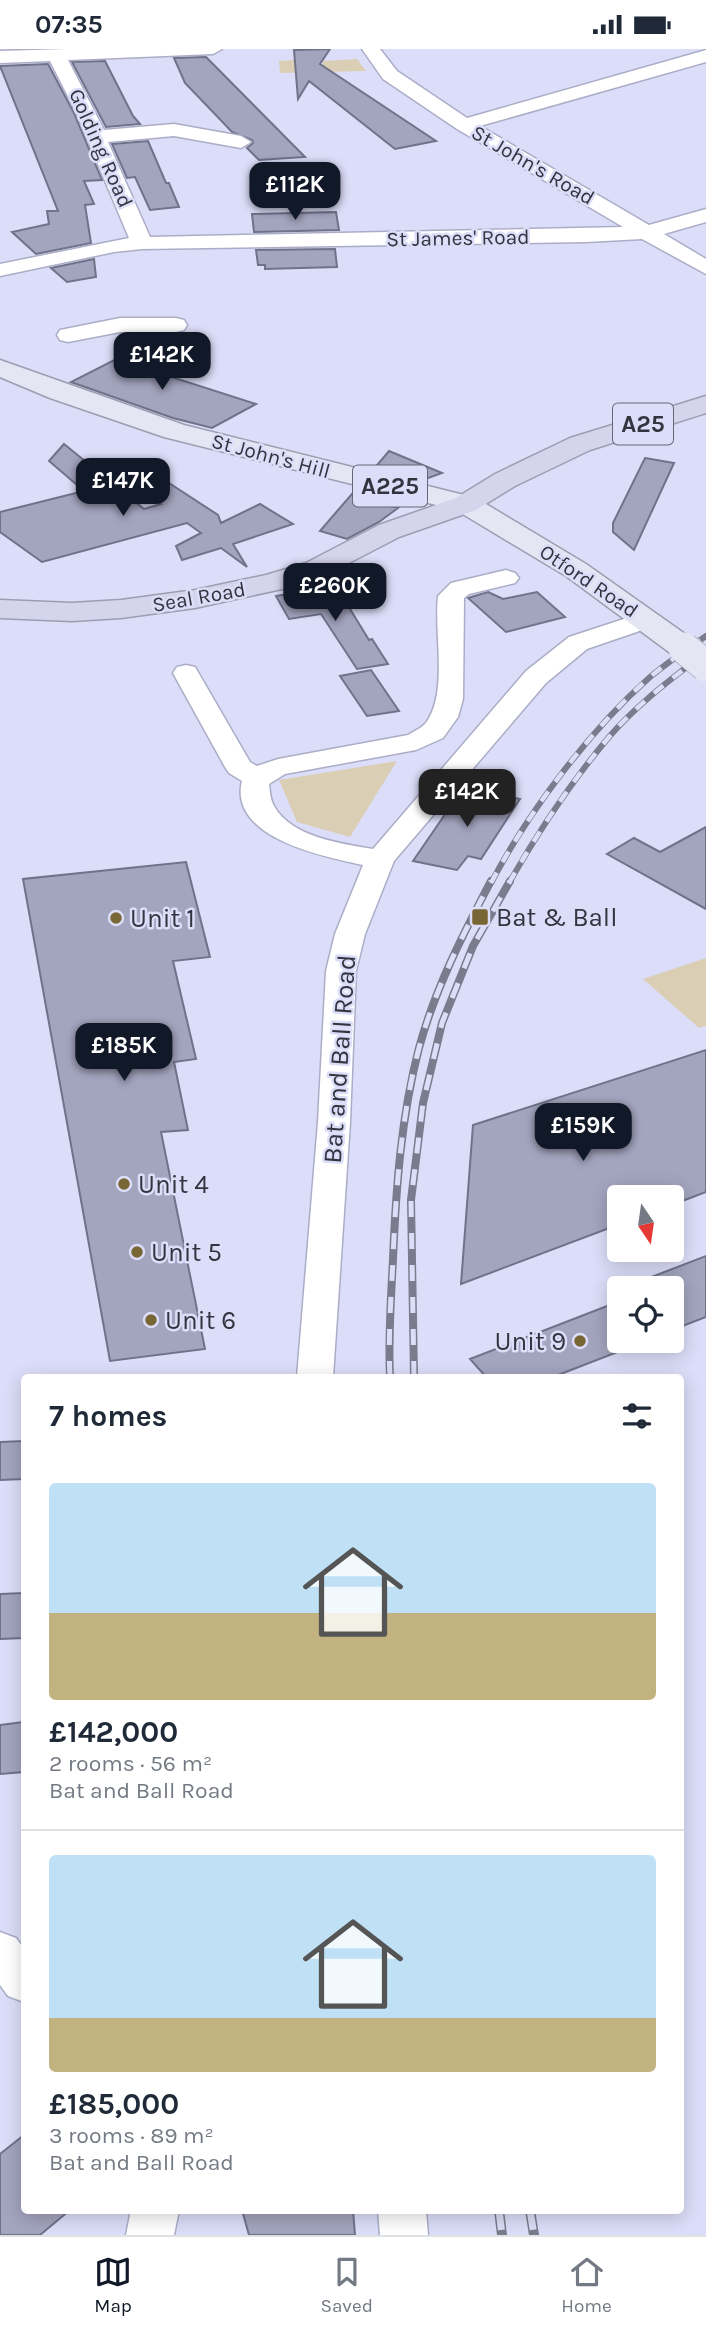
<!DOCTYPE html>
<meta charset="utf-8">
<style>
body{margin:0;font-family:Karla,sans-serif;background:#f6f6f7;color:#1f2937;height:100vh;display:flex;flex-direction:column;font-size:26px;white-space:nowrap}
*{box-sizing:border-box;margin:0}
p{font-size:23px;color:#747a83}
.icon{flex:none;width:38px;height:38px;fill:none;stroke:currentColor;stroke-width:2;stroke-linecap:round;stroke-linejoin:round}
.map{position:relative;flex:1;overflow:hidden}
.drawer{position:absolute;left:21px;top:1325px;width:663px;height:840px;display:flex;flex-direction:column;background:#fff;border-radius:7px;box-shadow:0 4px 18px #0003}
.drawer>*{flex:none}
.needle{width:46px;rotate:167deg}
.tools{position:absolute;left:607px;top:1136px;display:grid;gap:14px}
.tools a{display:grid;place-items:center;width:77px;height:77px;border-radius:7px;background:#fff;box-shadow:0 4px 18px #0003;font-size:35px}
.price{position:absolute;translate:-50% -60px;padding:0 16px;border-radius:14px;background:#111827;color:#fff;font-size:23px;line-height:46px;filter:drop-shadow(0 2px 4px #0008)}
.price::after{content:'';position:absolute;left:50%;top:42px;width:21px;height:16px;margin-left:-10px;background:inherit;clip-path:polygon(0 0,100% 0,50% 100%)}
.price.current{background:#222;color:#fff}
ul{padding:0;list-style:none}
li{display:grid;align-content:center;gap:14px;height:371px;padding:0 28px}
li+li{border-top:2px solid #e0e1e3}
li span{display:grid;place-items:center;height:217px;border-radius:7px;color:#555}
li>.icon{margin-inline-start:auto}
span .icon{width:126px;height:126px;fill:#fffc;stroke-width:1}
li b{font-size:30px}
h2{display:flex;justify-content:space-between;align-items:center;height:84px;padding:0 28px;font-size:30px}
.status{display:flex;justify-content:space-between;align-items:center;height:49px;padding:0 35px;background:#fff;direction:ltr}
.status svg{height:19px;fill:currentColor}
.tabs{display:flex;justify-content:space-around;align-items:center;height:98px;border-top:2px solid #e0e1e3;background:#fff;font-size:19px;color:#747a83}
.tabs a{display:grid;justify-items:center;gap:4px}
.tabs .current{color:#111827}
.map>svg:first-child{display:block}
.green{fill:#daceb4}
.building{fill:#a3a4be;stroke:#70728a;stroke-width:2}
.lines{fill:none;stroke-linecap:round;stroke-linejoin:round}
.street-casing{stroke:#abadc7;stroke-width:3}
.primary-casing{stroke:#9c9db0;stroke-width:3}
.highway-casing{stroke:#9c9db0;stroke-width:3}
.street{fill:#fff;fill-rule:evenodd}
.primary{fill:#e5e6f4;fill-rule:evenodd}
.highway{fill:#d4d5ed;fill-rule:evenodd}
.rail-far2-casing{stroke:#7a7c8d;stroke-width:6}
.rail-far1-casing{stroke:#7a7c8d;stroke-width:8}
.rail-casing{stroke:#7a7c8d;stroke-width:10}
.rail-far2{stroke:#dcdef9;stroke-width:4.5;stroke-dasharray:12;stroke-linecap:butt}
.rail-far1{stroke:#dcdef9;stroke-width:5;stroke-dasharray:16;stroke-linecap:butt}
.rail{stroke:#dcdef9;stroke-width:7;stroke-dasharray:20;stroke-linecap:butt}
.primary-bridge-casing{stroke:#9c9db0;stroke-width:32;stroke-linecap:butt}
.primary-bridge{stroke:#e5e6f4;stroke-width:31}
.poi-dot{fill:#796635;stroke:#dcdef9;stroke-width:2.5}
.labels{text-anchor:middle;stroke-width:5;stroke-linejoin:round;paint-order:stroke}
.far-street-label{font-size:21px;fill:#33343f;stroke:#dcdef9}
.shield{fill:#dcdef9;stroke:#666777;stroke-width:2}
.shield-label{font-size:24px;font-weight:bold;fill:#33343f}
.poi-label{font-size:26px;fill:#33343f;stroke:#dcdef9;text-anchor:start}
.street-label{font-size:26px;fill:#33343f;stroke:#dcdef9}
</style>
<div class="status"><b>07:35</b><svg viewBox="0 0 49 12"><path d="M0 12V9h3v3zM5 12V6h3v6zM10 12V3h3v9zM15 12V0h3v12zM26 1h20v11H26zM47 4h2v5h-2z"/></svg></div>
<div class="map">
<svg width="706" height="2186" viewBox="0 0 706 2186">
<rect width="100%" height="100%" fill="#dcdef9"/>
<path class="green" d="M357 10 366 22 280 24 279 12 295 11 296 17H323V12Z
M397 712 350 788 297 773 279 731Z
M706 909V977L699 979 643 930Z"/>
<path class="building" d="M330 0 320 15 436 92 395 100 309 32 298 50 294 1Z
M206 8 305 108 259 111 247 99 253 94 252 91 232 83 185 34 174 9Z
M105 12 133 67 140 75 106 78 72 13Z
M48 15 74 64 102 131 84 132 94 155 85 156 91 194 36 205 12 183 49 175 47 162H58L0 17Z
M148 92 166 134H169L179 158 150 161 135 128 127 129 112 95Z
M336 163 339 181 254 183 252 165Z
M335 200 337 218 265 220V216H258L256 201Z
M94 210 96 228 67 233 51 219Z
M126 305 165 320 159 324 256 355 212 379 173 369 71 333Z
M64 395 144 460 161 455 150 448 163 430 218 466 221 474 260 455 293 475 233 495 247 518 221 499 182 511 176 497 201 484 187 474 42 513 0 483V463L84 442 49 412Z
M389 402 442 424 420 432 373 421Z
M645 409 674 414 634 501 613 483V474Z
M357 439 384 446 371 451 398 459 379 473 347 490 320 482Z
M336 537 369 591 372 590 388 615 357 620 321 565 289 570 276 547Z
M488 543 503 550 537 543 565 568 506 583 468 549Z
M371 621 399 662 367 667 340 627Z
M463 739 520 750 481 810 468 807 457 821 413 812Z
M706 778V860L607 805 634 789 660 803Z
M186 813 210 908 173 912 196 1010 174 1013 188 1081 161 1083 205 1300 110 1312 23 830Z
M706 1001V1143L672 1156V1148H620V1175L461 1235 473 1076Z
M706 1207V1268L672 1281V1239H628V1237Z
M620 1252V1302L553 1328H486L470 1310Z
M24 1392V1430L0 1431V1393Z
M24 1544V1589L0 1590V1545Z
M24 1673V1723L0 1725V1676Z
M24 2086V2161H70L40 2186H0V2105Z
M242 2161H353L355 2186H249Z"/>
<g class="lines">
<defs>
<path id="street" d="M66 0H222L213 5 68 11 104 81 174 75 241 87 251 93 241 99 174 87 108 93 150 188 623 178 457 80 383 30 362 0H380L397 22 467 69 706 1V13L480 77 649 176 706 160V173L664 185 706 210V225L642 190 586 193 142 200 114 203 0 227V215L129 189 76 63 50 12 0 14V2Z
M120 269H176L184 271 187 276 184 281 176 283H120L68 293 60 291 57 286 60 281Z
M506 521 515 524 519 529 515 534 469 545 464 549 463 650 458 668 443 689 416 701 285 725 269 735C270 742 270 750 274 757 291 788 342 795 373 800L526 622 569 588 645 563 654 565 658 571 654 577 587 600 546 634 394 812 365 885 356 922 350 1073 333 1328H297L318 1073 326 922 335 885 363 816C325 808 228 789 242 732L229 724 225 718 173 624 177 618 186 616 195 618 250 713 257 717 278 710 408 686C416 681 425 678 429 669 447 638 434 583 438 547L451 534Z
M0 1883 16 1889 24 1900V1953L8 1947 0 1936Z
M131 2161H179L174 2186H126Z
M378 2161H426L428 2186H380Z"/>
<path id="primary" d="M0 311 184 376 476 449 586 515 695 592 699 599 695 606 684 608 673 606 566 527 456 461 164 388 50 349 0 328Z"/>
<path id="highway" d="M706 347V364L590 401 515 437 476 461 399 488 326 526 282 540 195 559 121 569 72 572 0 569V551L72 554 121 551 195 541 266 526 306 514 379 476 456 449 495 425 570 389Z"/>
</defs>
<use href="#street" class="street-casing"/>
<use href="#primary" class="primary-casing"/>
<use href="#highway" class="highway-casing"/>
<use href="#street" class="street"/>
<use href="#primary" class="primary"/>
<use href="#highway" class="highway"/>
<defs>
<path id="rail-far2" d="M491 834C529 762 589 682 650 628 668 613 687 600 706 587
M509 834C538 783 571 733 609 688 637 655 673 629 706 603"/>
<path id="rail-far1" d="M390 1328C388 1289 391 1249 393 1210 396 1139 401 1068 419 999 435 940 463 885 491 832
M414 1328 411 1151 423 1054 442 974 473 897 510 832"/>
<path id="rail" d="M499 2161 502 2186
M530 2161 534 2186"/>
</defs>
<use href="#rail-far2" class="rail-far2-casing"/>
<use href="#rail-far1" class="rail-far1-casing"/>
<use href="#rail" class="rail-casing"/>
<use href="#rail-far2" class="rail-far2"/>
<use href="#rail-far1" class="rail-far1"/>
<use href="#rail" class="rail"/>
<defs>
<path id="primary-bridge" d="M684 599 706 617"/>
</defs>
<use href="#primary-bridge" class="primary-bridge-casing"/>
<use href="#primary-bridge" class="primary-bridge"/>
</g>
<g class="poi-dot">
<rect x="471" y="859" width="18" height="18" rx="3.5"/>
<circle cx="116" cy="869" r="7"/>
<circle cx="124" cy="1135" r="7"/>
<circle cx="137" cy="1203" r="7"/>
<circle cx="151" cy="1271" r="7"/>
<circle cx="580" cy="1292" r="7"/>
</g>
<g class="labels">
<g class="far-street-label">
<text transform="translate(101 99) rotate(66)" y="7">Golding Road</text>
<text transform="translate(533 116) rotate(30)" y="7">St John's Road</text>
<text transform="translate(458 189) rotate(-1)" y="7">St James' Road</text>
<text transform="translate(271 407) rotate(15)" y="7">St John's Hill</text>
<text transform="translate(589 532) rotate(34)" y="7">Otford Road</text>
<text transform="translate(199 548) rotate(-10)" y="7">Seal Road</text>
</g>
<g class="shield">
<rect x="613" y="354.5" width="60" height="41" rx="5"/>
<rect x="353" y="416.5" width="74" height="41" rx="5"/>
</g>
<g class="shield-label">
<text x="643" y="383">A25</text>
<text x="390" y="445">A225</text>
</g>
<g class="poi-label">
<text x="496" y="877">Bat &amp; Ball</text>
<text x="130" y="878">Unit 1</text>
<text x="138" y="1144">Unit 4</text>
<text x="151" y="1212">Unit 5</text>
<text x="165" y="1280">Unit 6</text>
<text x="566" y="1301" text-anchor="end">Unit 9</text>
</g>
<g class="street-label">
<text transform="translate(339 1010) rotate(-86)" y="9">Bat and Ball Road</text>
</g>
</g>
</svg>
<div class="tools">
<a><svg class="needle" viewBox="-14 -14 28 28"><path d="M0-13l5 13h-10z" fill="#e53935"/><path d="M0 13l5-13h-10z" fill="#747a83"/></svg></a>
<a><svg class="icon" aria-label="locate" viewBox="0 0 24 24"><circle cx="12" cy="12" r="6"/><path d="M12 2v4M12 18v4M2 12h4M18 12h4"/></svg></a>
</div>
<b class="price" style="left:295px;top:173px">£112K</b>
<b class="price" style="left:162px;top:343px">£142K</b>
<b class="price" style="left:123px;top:469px">£147K</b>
<b class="price" style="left:335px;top:574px">£260K</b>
<b class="price current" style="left:467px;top:780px">£142K</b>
<b class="price" style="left:124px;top:1034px">£185K</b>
<b class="price" style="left:583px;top:1114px">£159K</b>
<section class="drawer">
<h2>7 homes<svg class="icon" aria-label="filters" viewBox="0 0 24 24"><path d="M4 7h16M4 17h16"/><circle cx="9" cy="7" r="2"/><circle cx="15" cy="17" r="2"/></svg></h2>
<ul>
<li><span style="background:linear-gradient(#bfe0f5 60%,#c2b280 0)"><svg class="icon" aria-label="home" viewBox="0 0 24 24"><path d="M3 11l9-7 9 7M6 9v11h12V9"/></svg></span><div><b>£142,000</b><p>2 rooms · 56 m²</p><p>Bat and Ball Road</p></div></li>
<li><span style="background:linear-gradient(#bfe0f5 75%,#c2b280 0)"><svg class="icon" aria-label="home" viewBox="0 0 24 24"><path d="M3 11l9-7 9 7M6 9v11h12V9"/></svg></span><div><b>£185,000</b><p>3 rooms · 89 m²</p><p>Bat and Ball Road</p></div></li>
</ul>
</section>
</div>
<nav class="tabs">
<a class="current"><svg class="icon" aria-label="map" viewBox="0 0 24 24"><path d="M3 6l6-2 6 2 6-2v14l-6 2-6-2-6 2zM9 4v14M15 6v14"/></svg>Map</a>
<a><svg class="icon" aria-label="saved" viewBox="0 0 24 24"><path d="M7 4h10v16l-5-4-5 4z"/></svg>Saved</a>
<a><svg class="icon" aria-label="home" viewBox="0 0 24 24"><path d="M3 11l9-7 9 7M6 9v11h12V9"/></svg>Home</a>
</nav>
